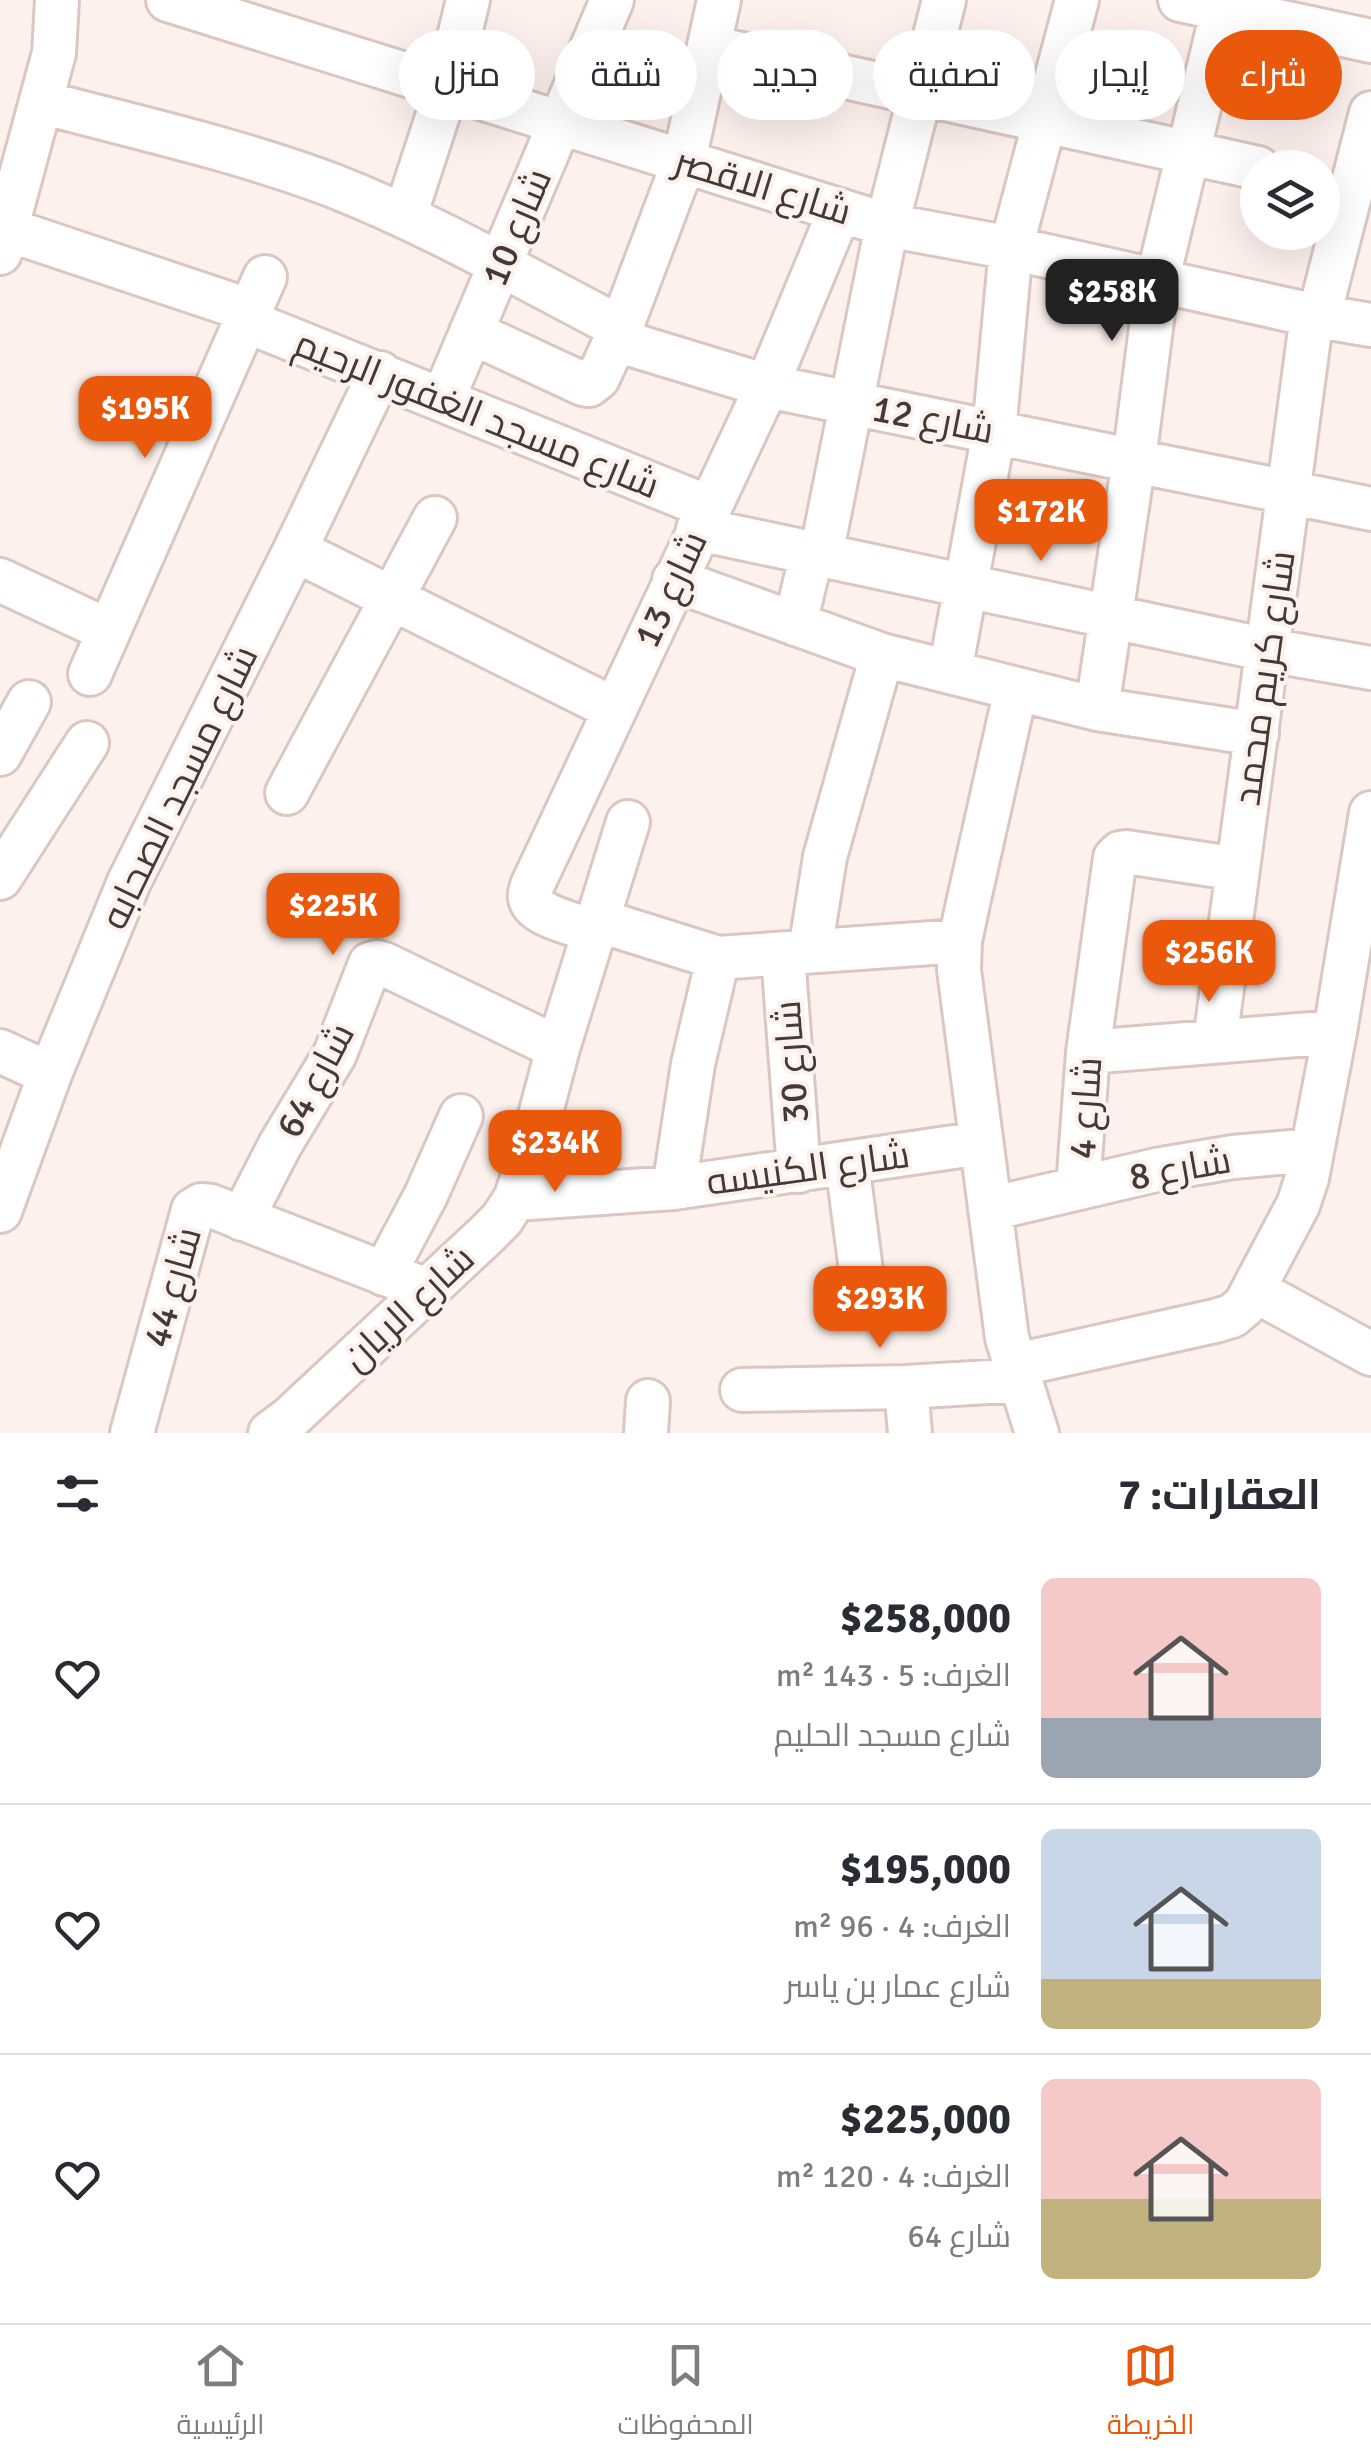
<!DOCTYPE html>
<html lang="ar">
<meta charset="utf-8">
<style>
body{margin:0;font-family:Signika,Cairo,sans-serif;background:#f2f2f3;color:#2b2b33;direction:rtl;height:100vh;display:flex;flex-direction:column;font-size:38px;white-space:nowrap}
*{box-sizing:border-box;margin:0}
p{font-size:32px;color:#7c7c81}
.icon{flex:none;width:55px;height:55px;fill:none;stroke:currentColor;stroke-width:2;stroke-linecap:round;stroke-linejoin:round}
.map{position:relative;height:1433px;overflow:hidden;direction:ltr}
.sheet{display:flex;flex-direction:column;background:#fff;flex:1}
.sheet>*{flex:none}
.top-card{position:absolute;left:30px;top:30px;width:1312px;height:90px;direction:rtl;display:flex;gap:20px}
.buttons{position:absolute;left:1240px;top:150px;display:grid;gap:20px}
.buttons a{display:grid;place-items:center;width:100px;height:100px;border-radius:50%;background:#fff;box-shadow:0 10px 40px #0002;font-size:50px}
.price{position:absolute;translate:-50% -85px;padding:0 22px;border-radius:20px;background:#ea580c;color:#fff;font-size:32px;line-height:65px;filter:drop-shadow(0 2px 5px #0008)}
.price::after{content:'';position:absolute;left:50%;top:60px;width:30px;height:22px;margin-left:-15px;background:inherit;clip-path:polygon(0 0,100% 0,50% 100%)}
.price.current{background:#222;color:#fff}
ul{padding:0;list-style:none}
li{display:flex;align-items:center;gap:30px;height:250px;padding:0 50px}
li+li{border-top:2px solid #e1e1e2}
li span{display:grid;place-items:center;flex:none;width:280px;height:200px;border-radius:15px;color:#555}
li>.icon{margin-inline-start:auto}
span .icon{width:120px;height:120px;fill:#fffc;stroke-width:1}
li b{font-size:42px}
h2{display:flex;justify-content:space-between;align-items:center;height:120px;padding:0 50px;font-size:42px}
.tag{padding:0 35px;border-radius:45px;background:#fff;box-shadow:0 10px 40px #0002;font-size:35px;line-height:90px}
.tag.current{background:#ea580c;color:#fff}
.menu{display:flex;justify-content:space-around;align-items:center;height:140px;border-top:2px solid #e1e1e2;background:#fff;font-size:28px;color:#7c7c81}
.menu a{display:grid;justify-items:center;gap:5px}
.menu .current{color:#ea580c}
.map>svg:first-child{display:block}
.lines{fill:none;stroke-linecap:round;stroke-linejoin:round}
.minor-casing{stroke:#dbc7c0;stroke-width:48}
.minor{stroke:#fff;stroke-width:42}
.labels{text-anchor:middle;stroke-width:8;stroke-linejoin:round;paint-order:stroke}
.street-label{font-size:38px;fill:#423a37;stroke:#fdf1ed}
</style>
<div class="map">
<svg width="1371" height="1433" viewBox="0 0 1371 1433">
<rect width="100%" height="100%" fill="#fdf1ed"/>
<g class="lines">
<defs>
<path id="minor" d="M168 0 887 225 1011 248 1312 315 1371 325
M1180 0 1371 41
M709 47 1258 168
M41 102C139 128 239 150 334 186 433 225 526 279 621 328
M405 216 447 87 468 0
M6 229 251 311
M0 253 54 53 57 0
M1319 316 1371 113
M246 321 708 507
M471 332 583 384 589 385 598 378 621 328 684 161 719 0
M616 340 767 386 1371 509
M443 399 612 0
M698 529 1268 650 1371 668
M295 550 614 709
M821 555 887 225 944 0
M0 580 109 631
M674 580 882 655 1097 709 1257 734
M795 624 812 553
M950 672 994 432 1011 248 1077 0
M90 674 265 277
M1016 689 967 908 960 941 959 970 1007 1338 1037 1433
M1097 709 1134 460 1157 282 1225 0
M0 754 29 702
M287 793 435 518
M0 878 87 743
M597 920 718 958 960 941
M594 931C580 926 538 916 532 903 528 896 530 893 532 886L767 386 840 210
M810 951 825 857 882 655
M783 954 799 1171
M1215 1041 1312 315
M0 1051 50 1074
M1088 1052 1335 1032
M847 1163 865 1301
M674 1188 693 1064 718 958
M1078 1188 1088 1052 1115 858 1120 853 1126 852 1238 869
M515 1199 674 1188 981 1143
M990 1209 1156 1170 1233 1157 1312 1150
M0 1211 50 1074 129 882 295 550 380 373
M242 1219 280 1145 335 1054 370 964 377 962 384 964 558 1048
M384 1274 426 1195 461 1116
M1254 1290 1371 1354
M1016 1365 1215 1321 1232 1316 1245 1305 1298 1205 1307 1178 1335 1032 1371 813
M906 1387 910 1433
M742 1390 906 1387 1021 1380
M132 1433 193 1210 201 1205 211 1206 427 1290
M270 1433 290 1418 486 1235 502 1219 515 1199 526 1168 558 1048 628 822
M646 1433 648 1401"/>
</defs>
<use href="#minor" class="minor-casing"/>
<use href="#minor" class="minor"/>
</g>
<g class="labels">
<g class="street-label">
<text transform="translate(763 186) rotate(17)" y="13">شارع الاقصر</text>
<text transform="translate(516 227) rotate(-67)" y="13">شارع 10</text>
<text transform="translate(477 414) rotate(22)" y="13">شارع مسجد الغفور الرحيم</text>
<text transform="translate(933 419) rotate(11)" y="13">شارع 12</text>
<text transform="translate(670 589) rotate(-65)" y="13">شارع 13</text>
<text transform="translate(1264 678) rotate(-82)" y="13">شارع كريم محمد</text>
<text transform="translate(179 787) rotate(-64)" y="13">شارع مسجد الصحابه</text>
<text transform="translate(791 1062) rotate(-94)" y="13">شارع 30</text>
<text transform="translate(315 1080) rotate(-62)" y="13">شارع 64</text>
<text transform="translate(1085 1108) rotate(-86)" y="13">شارع 4</text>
<text transform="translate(808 1168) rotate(-8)" y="13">شارع الكنيسه</text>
<text transform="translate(1180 1168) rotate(-10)" y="13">شارع 8</text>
<text transform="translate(172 1287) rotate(-74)" y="13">شارع 44</text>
<text transform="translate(408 1308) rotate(-43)" y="13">شارع الريان</text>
</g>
</g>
</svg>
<div class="buttons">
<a><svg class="icon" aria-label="layers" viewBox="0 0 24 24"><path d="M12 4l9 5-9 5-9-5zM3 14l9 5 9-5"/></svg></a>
</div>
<b class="price current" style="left:1112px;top:344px">$258K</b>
<b class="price" style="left:145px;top:461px">$195K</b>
<b class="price" style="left:1041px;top:564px">$172K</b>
<b class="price" style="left:333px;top:958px">$225K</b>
<b class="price" style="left:1209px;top:1005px">$256K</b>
<b class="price" style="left:555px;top:1195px">$234K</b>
<b class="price" style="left:880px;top:1351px">$293K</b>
<div class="top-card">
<a class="tag current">شراء</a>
<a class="tag">إيجار</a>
<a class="tag">تصفية</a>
<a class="tag">جديد</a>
<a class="tag">شقة</a>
<a class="tag">منزل</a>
</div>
</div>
<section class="sheet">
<h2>العقارات: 7<svg class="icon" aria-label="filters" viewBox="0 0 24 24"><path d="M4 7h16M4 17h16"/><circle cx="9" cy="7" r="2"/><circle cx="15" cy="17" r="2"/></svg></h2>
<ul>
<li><span style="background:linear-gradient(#f6c9c9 70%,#9aa5b1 0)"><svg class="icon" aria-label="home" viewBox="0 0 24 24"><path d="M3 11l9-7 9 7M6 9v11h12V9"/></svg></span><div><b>$258,000</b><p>الغرف: 5 · 143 m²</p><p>شارع مسجد الحليم</p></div><svg class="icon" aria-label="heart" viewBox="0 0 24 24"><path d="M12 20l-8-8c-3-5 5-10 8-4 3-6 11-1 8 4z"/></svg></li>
<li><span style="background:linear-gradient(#c9d6e8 75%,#c2b280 0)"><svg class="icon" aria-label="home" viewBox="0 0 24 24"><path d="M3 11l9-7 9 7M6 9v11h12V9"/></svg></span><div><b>$195,000</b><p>الغرف: 4 · 96 m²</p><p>شارع عمار بن ياسر</p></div><svg class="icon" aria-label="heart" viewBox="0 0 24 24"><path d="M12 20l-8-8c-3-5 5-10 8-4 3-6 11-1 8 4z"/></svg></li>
<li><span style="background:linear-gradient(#f6c9c9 60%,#c2b280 0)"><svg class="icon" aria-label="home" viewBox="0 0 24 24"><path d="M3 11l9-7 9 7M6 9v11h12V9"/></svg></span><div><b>$225,000</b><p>الغرف: 4 · 120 m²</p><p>شارع 64</p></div><svg class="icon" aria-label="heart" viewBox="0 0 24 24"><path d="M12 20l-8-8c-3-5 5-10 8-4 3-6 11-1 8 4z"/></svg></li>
</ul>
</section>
<nav class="menu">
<a class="current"><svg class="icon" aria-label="map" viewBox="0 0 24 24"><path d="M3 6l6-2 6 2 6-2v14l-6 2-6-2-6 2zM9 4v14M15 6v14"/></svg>الخريطة</a>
<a><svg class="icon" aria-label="saved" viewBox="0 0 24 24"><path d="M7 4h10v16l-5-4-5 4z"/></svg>المحفوظات</a>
<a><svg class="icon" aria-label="home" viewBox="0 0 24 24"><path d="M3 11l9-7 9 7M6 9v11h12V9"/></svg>الرئيسية</a>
</nav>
